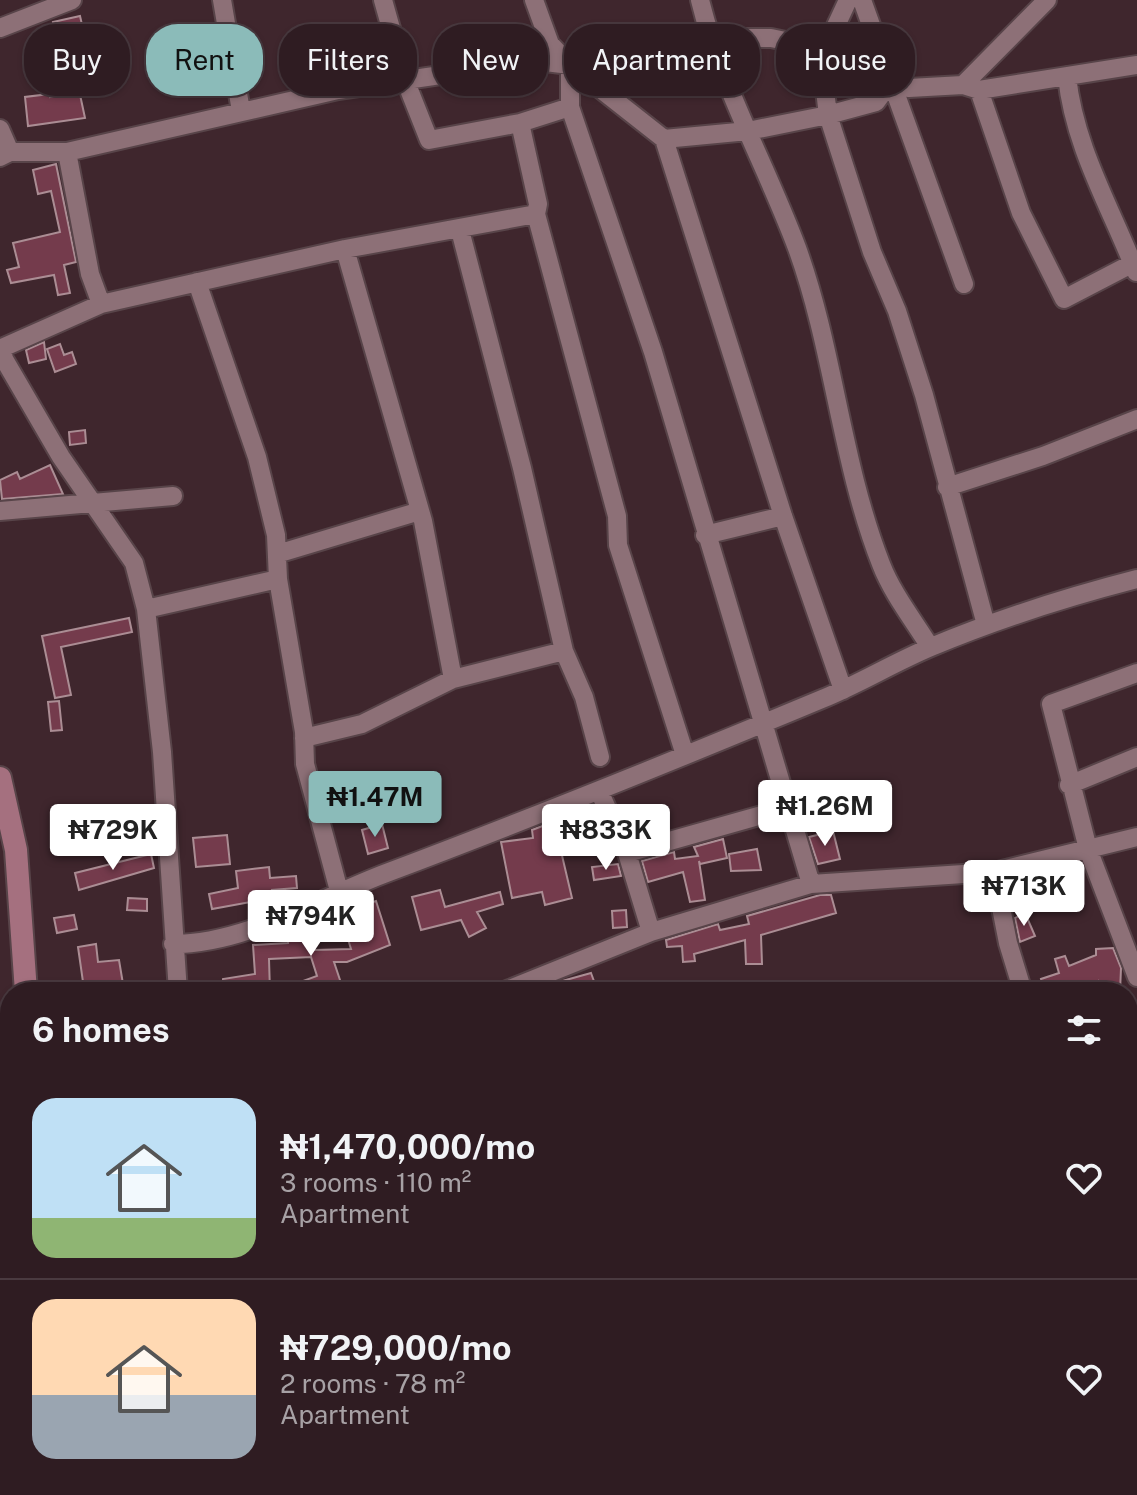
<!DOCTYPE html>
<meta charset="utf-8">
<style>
body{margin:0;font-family:"Public Sans",sans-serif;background:#3b292f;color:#f1f3f6;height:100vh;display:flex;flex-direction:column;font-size:30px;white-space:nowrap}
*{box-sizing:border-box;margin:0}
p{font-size:26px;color:#a7a1a5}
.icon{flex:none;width:44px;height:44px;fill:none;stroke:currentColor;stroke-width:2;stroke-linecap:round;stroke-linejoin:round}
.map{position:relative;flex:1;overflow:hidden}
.details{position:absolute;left:0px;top:982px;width:1138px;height:514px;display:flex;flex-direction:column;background:#2f1c22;border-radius:32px 32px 0 0;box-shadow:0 2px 6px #0004,0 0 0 2px #4a3a40}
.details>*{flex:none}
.banner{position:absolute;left:24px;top:24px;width:1090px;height:72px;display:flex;gap:16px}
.price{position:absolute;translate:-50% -68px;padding:0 18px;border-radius:8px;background:#fff;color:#222;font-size:26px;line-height:52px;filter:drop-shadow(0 2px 4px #0008)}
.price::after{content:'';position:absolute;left:50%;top:48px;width:24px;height:18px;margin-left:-12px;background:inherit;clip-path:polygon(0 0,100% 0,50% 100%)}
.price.current{background:#8bbbb9;color:#111}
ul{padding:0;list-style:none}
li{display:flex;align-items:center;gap:24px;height:200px;padding:0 32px}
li+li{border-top:2px solid #4a3a40}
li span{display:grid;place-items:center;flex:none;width:224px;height:160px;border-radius:24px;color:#555}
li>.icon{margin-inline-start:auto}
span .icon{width:96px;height:96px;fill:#fffc;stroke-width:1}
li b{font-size:34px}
h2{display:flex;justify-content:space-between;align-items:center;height:96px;padding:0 32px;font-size:34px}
.tag{padding:0 28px;border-radius:32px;background:#2f1c22;box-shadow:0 2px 6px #0004,0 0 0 2px #4a3a40;font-size:28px;line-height:72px}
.tag.current{background:#8bbbb9;color:#111}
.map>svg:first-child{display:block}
.building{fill:#743b4c;stroke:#ab8d94;stroke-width:2}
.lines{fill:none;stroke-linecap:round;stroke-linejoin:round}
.minor-casing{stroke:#584449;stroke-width:22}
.major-casing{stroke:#584449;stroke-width:26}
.minor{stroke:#8d7077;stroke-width:18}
.major{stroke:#a5707f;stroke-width:22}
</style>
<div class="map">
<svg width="1137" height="1495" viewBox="0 0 1137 1495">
<rect width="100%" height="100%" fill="#3f262d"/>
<path class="building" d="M80 16 86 42 68 46 65 34 56 36 53 22Z
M79 90 85 118 28 126 25 97 50 94V97Z
M56 164 76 262 64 265 70 293 58 295 54 275 11 283 7 270 19 267 13 243 60 232 51 191 38 194 33 170Z
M44 342 46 359 29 363 26 350Z
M60 344 64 355 72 352 76 364 55 372 47 349Z
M85 430 86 443 70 445 69 432Z
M50 465 63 494 2 499 0 480 17 472 20 479Z
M129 618 132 632 61 647 71 695 55 698 42 636Z
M59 701 62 730 51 731 48 702Z
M574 814 580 842 560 847 572 898 545 905 542 892 512 898 501 842 533 838 532 830Z
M382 824 388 848 368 854 362 830Z
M833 831 840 859 818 864 809 837Z
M227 835 230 864 196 867 193 838Z
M723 839 727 858 700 864 699 861 705 900 690 902 683 872 648 882 642 861 674 852 675 859 698 856 694 847Z
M757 849 761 870 731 871 729 854Z
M151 854 154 868 79 890 75 873Z
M618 864 621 876 594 880 592 867Z
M269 867 270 878 296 876 297 888 272 890 273 898 212 909 209 894 238 888 236 871Z
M440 890 445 907 500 892 503 904 477 912 486 928 469 937 461 920 421 930 412 897Z
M820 895H831L836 913 761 935 762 964H746L745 940 694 954 695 961 683 962 682 946 667 947 666 940 718 924 720 930 749 924 747 916Z
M128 898 147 899V911L127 910Z
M376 901 390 945 347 962H334L344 992H273L317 976 311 957 269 959 270 992H224L223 979 255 974 253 945 288 943V929L300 923H314V950L351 949 347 936 372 929 364 905Z
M626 910 627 927 613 928 612 911Z
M1025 913 1035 936 1020 942 1015 918Z
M74 915 77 929 57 933 54 918Z
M96 944 98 962 119 960 123 984 84 989 78 947Z
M1113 948 1121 968 1120 992H1098V981L1072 992H1045L1041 979 1059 973 1055 959 1065 956 1069 966 1096 955V949Z
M591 973 595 984 557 992 555 983Z"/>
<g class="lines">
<defs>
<path id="minor" d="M222 0 241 111
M383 0 406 82 429 140 520 123 570 107
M534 0 550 44 570 65 664 139 783 516 843 690
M700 0C721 86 766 165 797 248 834 350 841 462 881 564 892 593 914 621 930 647
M848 0 821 58 828 115 872 252 897 311 924 395 986 625
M862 0 964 284
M0 28 72 0
M570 65V107L653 352 811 884
M1067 76C1074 146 1110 206 1136 272
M963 85 1047 0
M979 90 1021 213 1064 299 1137 261
M520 123 538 204 536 214 617 516 618 545 685 755
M0 129 10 152
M664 139 748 131 828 115 876 102 890 83
M67 152 90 274 101 304
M0 157 10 152H67L338 90 537 61 570 65 668 52 709 38H771L795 43 821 58 890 83 909 88 963 85 979 90 1137 65
M460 230 522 468 564 651 584 697 600 757
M345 249 423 521 453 679
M197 282 257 457 276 535 278 579 304 732 305 764 339 891
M947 487 1043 456 1137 419
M0 511 173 496
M705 535 783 516
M277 554 420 511
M146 609 278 579
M1137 673 1051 704 1088 849 1137 977
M304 738 362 724 453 679 564 651
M1069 785 1137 757
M600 793 627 853 651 932
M627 853 787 808
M994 872 1008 943 1023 992
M173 944C247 944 321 897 389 872 535 817 678 759 822 699 859 684 893 663 931 647 998 619 1067 597 1137 579
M178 992 162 752 146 609 134 563 61 457 4 359 2 348 101 304 345 249 536 214
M502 992 651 932 811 884 994 872 1137 837
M1128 1097 1137 1095
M0 1139 10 1138
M0 1237 10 1235
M605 1486V1495
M936 1486V1495
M1082 1486V1495
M133 1495 134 1486
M200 1495V1486
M878 1495 879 1486"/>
<path id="major" d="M0 778 16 850 26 992
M0 1220 10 1164"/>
</defs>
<use href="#minor" class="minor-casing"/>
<use href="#major" class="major-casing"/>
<use href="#minor" class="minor"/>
<use href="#major" class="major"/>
</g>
</svg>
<b class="price current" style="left:375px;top:839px">₦1.47M</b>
<b class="price" style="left:825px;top:848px">₦1.26M</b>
<b class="price" style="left:113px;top:872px">₦729K</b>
<b class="price" style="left:606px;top:872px">₦833K</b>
<b class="price" style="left:1024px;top:928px">₦713K</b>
<b class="price" style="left:311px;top:958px">₦794K</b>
<div class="banner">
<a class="tag">Buy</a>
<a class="tag current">Rent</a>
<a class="tag">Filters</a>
<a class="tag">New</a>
<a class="tag">Apartment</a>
<a class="tag">House</a>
</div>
<section class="details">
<h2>6 homes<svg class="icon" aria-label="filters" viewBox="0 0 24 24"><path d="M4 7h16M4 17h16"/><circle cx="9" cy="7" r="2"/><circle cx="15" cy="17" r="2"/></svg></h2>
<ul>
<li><span style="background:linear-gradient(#bfe0f5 75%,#8fb573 0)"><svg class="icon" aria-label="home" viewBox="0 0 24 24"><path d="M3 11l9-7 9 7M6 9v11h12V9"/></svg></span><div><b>₦1,470,000/mo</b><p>3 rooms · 110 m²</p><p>Apartment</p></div><svg class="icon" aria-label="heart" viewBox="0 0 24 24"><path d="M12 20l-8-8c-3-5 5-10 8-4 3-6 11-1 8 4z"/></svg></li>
<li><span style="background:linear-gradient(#ffd9b3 60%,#9aa5b1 0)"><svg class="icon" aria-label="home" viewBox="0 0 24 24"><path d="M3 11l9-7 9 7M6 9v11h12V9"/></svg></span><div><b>₦729,000/mo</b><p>2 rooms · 78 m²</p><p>Apartment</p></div><svg class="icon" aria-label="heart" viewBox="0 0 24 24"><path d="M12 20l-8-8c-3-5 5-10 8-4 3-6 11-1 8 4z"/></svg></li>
</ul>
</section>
</div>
